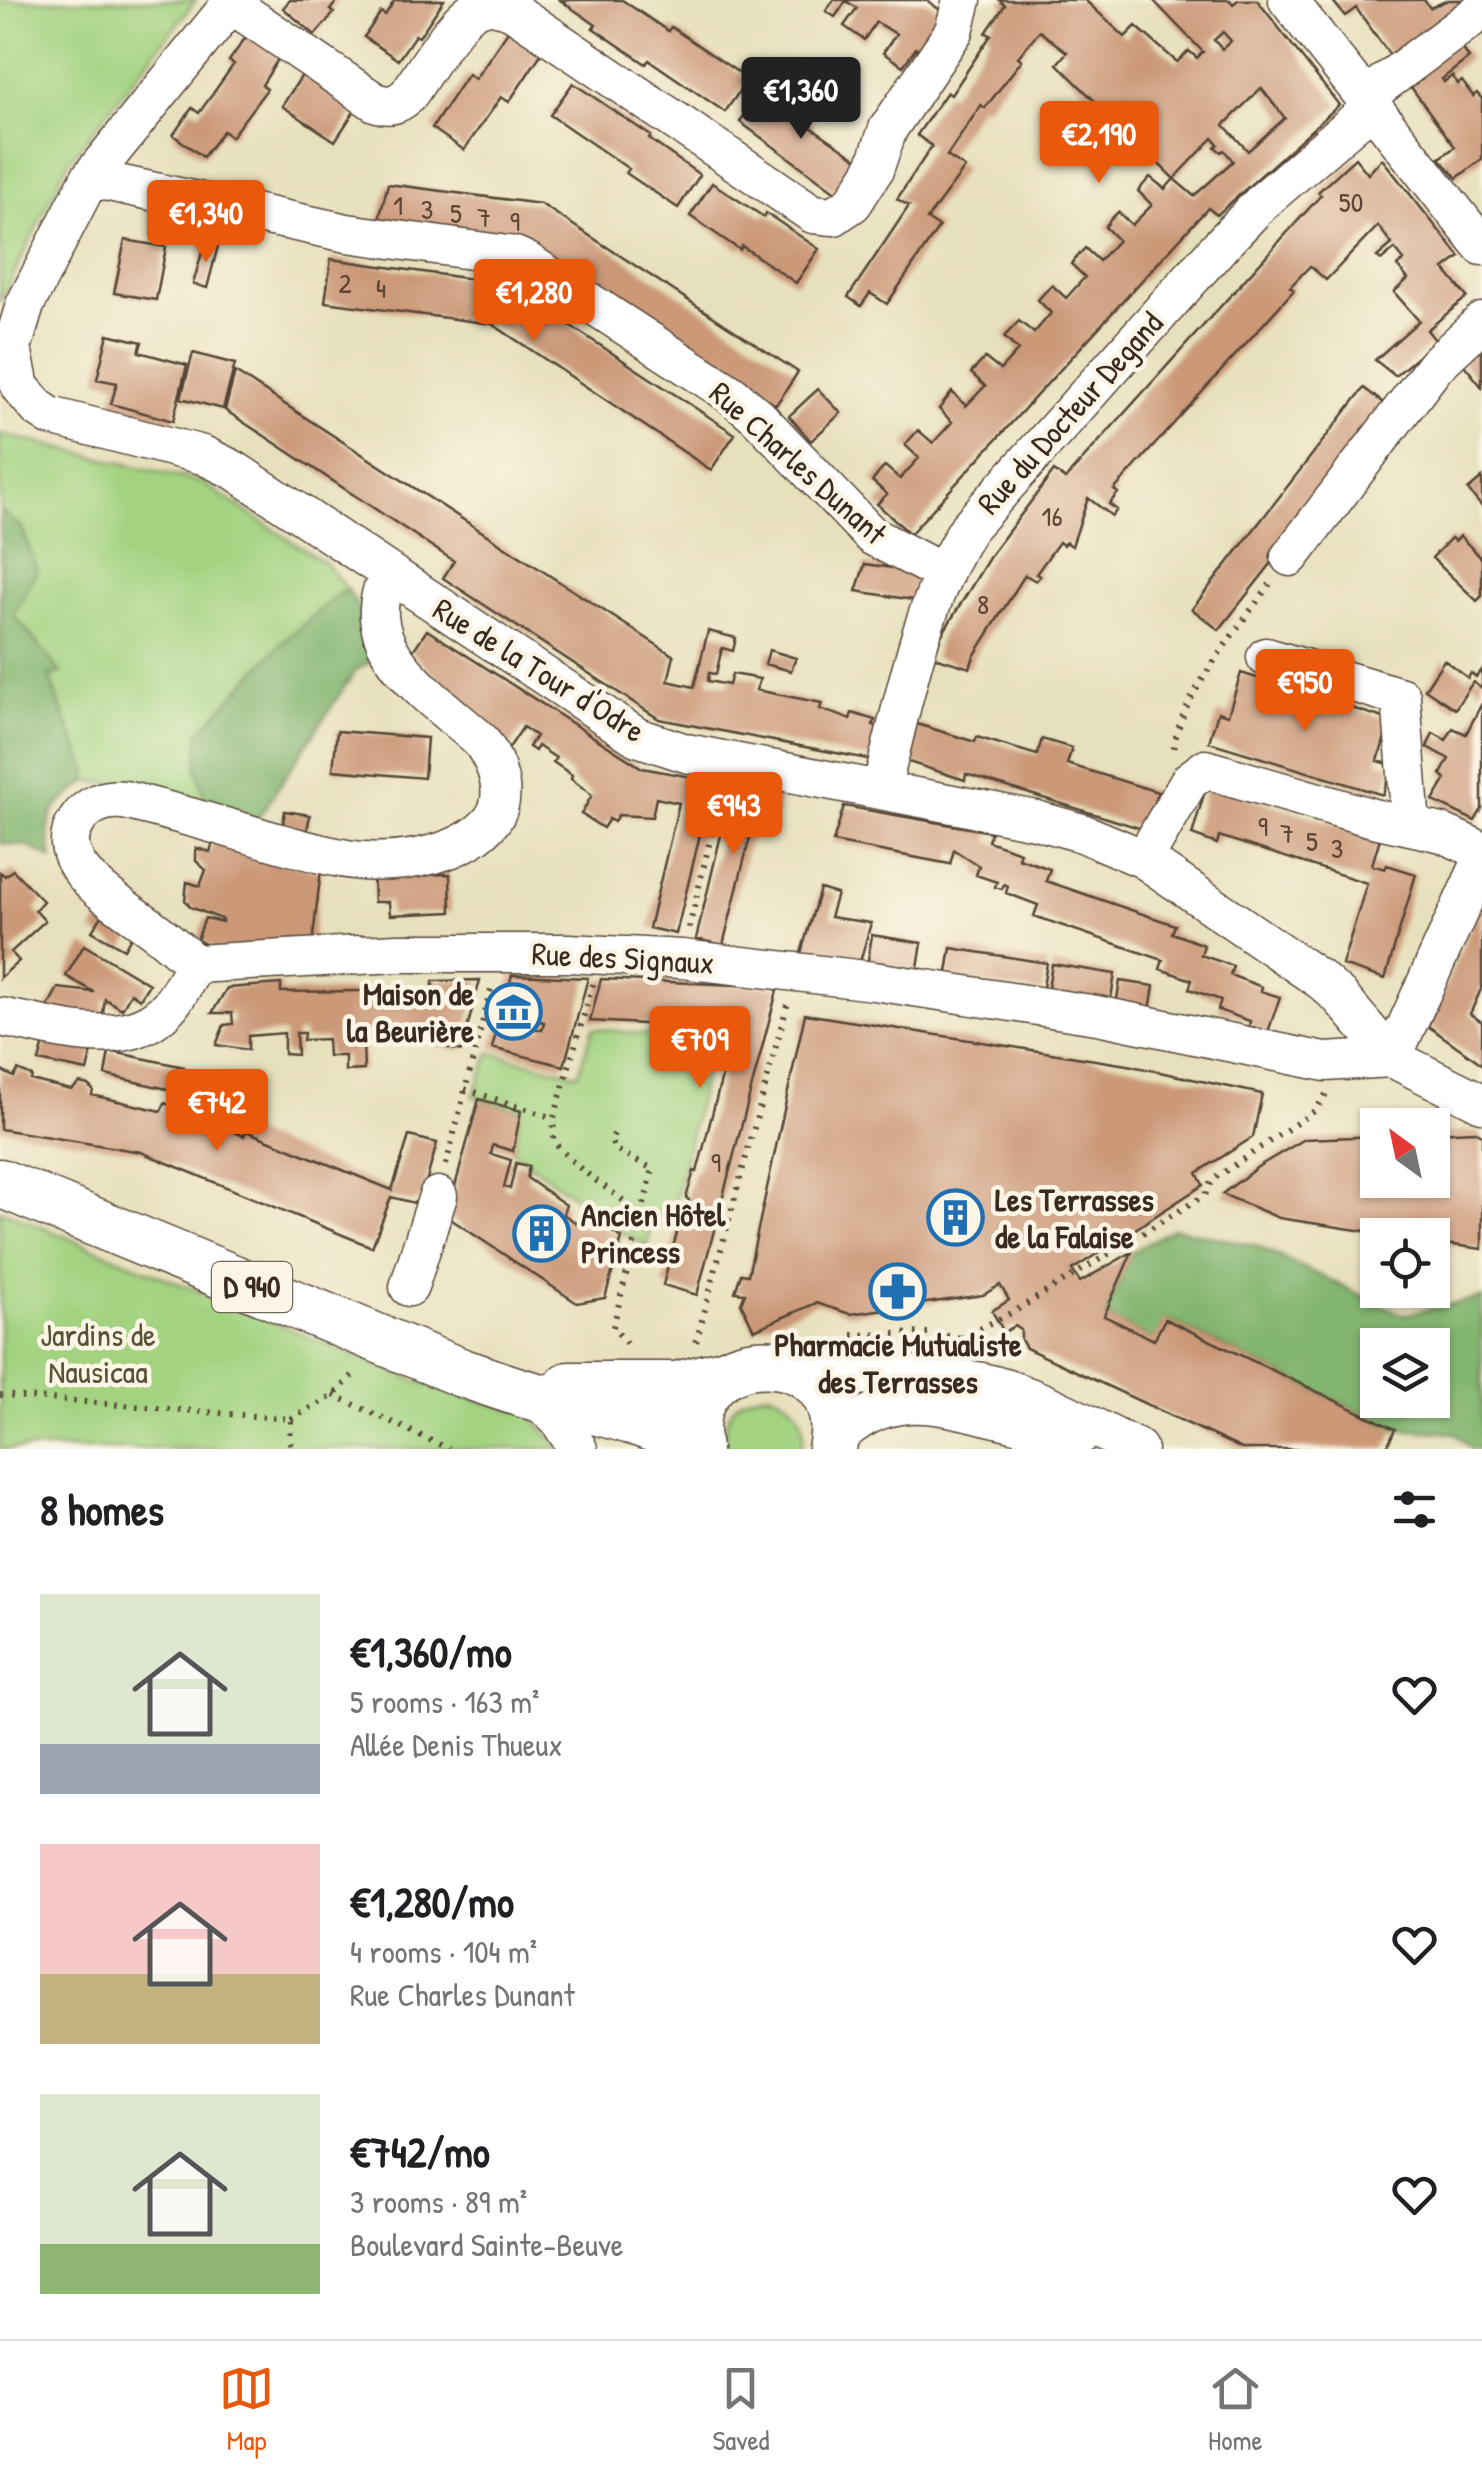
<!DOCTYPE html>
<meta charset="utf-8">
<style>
body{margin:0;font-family:"Patrick Hand",sans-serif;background:#f6f6f6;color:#202124;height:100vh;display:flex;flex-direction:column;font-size:38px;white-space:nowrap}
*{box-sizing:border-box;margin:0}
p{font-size:32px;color:#757577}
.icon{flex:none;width:55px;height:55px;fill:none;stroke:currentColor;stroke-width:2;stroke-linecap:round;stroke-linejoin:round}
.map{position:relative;height:1449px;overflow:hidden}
.drawer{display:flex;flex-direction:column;background:#fff;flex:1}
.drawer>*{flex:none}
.needle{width:65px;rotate:327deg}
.fabs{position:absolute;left:1360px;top:1108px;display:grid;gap:20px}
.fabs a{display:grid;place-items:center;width:90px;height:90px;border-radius:0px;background:#fff;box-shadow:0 2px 8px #0004;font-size:50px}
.price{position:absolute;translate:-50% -85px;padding:0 22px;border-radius:10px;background:#ea580c;color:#fff;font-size:32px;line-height:65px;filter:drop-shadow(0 2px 5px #0008)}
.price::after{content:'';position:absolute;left:50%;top:60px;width:30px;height:22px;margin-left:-15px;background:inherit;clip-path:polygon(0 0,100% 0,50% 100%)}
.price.selected{background:#222;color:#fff}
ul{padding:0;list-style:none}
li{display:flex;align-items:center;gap:30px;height:250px;padding:0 40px}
li span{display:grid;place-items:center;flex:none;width:280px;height:200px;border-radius:0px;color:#555}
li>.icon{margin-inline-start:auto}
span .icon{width:120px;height:120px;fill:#fffc;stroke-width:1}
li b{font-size:42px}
h2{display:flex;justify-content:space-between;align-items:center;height:120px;padding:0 40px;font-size:42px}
.tabs{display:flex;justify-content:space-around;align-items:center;height:140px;border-top:2px solid #e0e0e0;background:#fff;font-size:28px;color:#757577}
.tabs a{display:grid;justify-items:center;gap:5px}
.tabs .selected{color:#ea580c}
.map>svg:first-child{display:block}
.green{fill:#a3d381;stroke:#6f7e50;stroke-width:2.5}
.forest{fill:#82b56f;stroke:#5e7046;stroke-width:2.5;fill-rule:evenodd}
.building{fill:#cb9878;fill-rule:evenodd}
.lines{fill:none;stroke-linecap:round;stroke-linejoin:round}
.minor-casing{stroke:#554536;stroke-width:41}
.major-casing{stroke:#554536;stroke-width:51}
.path{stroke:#554536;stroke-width:6;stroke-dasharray:2.5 8;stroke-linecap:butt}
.minor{stroke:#fff;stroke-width:38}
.major{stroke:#fff;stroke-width:48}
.labels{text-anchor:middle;stroke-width:9;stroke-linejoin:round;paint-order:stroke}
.number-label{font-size:28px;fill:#5f4634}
.shield{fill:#fcf5e5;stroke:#75675a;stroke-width:2.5}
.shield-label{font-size:30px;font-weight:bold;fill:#3b2a1e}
.street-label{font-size:32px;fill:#3b2a1e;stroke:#fcf5e5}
.poi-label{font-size:32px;font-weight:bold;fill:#3b2a1e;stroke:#fcf5e5;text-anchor:start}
.park-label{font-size:32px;fill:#555437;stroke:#fcf5e5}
</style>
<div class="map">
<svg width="1482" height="1449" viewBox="0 0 1482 1449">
<rect width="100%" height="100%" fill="#fcf5e5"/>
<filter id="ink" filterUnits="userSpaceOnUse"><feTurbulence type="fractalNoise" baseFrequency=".01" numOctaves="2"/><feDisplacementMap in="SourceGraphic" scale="20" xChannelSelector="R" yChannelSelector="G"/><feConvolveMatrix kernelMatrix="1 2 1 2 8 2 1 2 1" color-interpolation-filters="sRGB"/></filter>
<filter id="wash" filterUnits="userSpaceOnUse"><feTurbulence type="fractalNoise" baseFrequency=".0048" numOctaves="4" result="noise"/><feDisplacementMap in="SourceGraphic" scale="40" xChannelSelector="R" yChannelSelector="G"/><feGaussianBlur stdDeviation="2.25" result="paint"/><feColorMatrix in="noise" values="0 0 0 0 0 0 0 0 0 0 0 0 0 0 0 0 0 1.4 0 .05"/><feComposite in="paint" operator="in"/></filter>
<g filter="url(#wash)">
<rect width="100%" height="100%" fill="#e7e0bc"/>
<path class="green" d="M0 0H196L68 162 0 303Z
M0 434 201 482 326 564 346 588 284 641 200 732 207 807 139 787 88 781 87 770 55 694 50 676 60 672 14 615 22 528 0 511Z
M593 1028 685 1039 711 1046 670 1222 652 1221 648 1246 625 1235 513 1151 521 1110 473 1097 490 1053 578 1074Z
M0 1210 439 1390 530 1414 560 1449H0Z
M766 1393C795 1397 809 1422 801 1449H727C719 1420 735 1394 766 1393Z"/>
<path class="forest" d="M0 511 22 528 37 570 14 615 61 673 50 676 55 694 87 770 88 781C50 811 44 809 52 859L28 846 0 843Z
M346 588 359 608 378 657 355 671 256 821 207 807 197 769 200 732 284 641Z
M1174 1228 1257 1246 1403 1315 1482 1298V1449H1472L1455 1433 1395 1429 1166 1319 1154 1340 1104 1316 1132 1252ZM1378 1345H1432V1400H1378Z"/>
<g id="blocks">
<path class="building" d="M290 0H338L330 10 334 13 315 35 283 8Z
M395 0H444L419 37 415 35 398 60 364 37 381 12 385 15Z
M560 0H622L668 31 671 27 748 79 725 112 649 60 646 64 593 28 596 25Z
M834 0H926L953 19 927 55 916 48 903 66 883 53 896 34 876 22 864 40 844 26 857 8 846 1 835 17 826 11Z
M999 0H1085L1125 37 1136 26 1177 62 1189 51 1197 58 1203 52 1153 0H1230L1233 4 1238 0H1257L1339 105 1217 215 1208 208 910 534 877 504 887 494 872 481 885 466 900 479 919 458 905 445 918 430 933 443 952 422 939 409 952 392 966 406 985 386 971 373 985 358 1000 370 1018 350 1004 337 1019 321 1034 333 1051 313 1038 300 1045 292 1052 285 1066 298 1085 277 1071 264 1085 248 1099 261 1118 240 1105 227 1111 219 1118 212 1132 225 1152 205 1138 191 1150 177 1165 189 1174 179 1194 196 1233 161 1224 150 1221 152 1215 147 1218 144 1213 138 1174 179 1057 64 1067 52 1039 31 1018 57 1022 60 985 108 981 105 947 156 965 168 927 219 939 227 887 304 870 293 861 306 848 297 909 206 897 199 932 146 917 135 947 92 951 95 991 35 986 33 1005 5ZM1223 32 1231 41 1222 49 1214 40ZM1261 88 1285 118 1248 151 1224 125Z
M1332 0H1424L1430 8 1448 0H1478L1392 58 1356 8 1345 16Z
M510 28 543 51 509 102 501 97 464 150 432 128 468 74 475 79Z
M248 34 280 56 262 85 267 89 231 137 223 131 203 157 173 135 192 108 199 113 234 64 229 61Z
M1455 37 1469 58 1442 79 1444 82 1452 76 1458 84 1462 81 1473 96 1477 93 1482 99V159L1457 178 1440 158 1455 147 1408 83Z
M304 72 357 107 335 141 282 106Z
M573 83 651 136 649 139 700 175 678 208 626 173 629 169 550 115Z
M761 89 813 123 811 127 864 163 841 196 740 122Z
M1355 158 1368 174 1382 159 1460 257 1444 269 1467 297 1427 330 1436 341 1395 376 1375 360 1419 321 1394 292 1408 279 1397 266 1404 260 1395 249 1382 260 1377 257 1392 244 1378 226 1326 280 1310 266 1290 287 1294 290 1114 490 1118 493 1109 504 1117 510 1112 516 1088 498 1072 546 1066 542 1063 545 1059 542 1036 574 1040 576 1036 581 1025 575 974 656 970 668 934 657 941 636 992 553 1054 471 1065 479 1321 195 1318 192Z
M712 183 764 217 766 213 819 249 796 283 742 246 740 250 690 216Z
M388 184 541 204 798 372 776 405 522 243 378 223Z
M125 240 166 247 156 300 114 293Z
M205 242 218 246 207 288 193 284Z
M331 259 507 284 735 434 711 470 492 324 325 302Z
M108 334 142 342 139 352 187 365 173 421 111 404 117 383 97 379Z
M1482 342V387L1460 360Z
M193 353 235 364 223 409 181 398Z
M235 372 674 656 668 681 694 687 708 631 736 638 733 651 722 648 716 674 709 673 708 681 729 685 732 674 760 679 756 690 822 703 820 709 850 719 852 713 875 720 873 725 883 728 873 760 659 719 443 578 454 561 225 410Z
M1364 388 1392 410 1219 630 1192 609Z
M818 389 841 413 811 441 789 416Z
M1482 478V507L1468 490Z
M1460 536 1482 559V596L1477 601 1432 558 1451 538 1455 541Z
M865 564 925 573 920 601 856 591Z
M427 630 642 768 713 781 676 934 649 928 679 803 656 798 652 817 618 815 614 822 609 819 603 828 581 814 592 795 571 779 572 775 553 762 556 758 538 746 535 751 529 747 536 736 523 727 507 751 412 652Z
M769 650 796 658 791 671 765 664Z
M1444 660 1468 678 1471 673 1476 677 1482 670V689L1473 682 1455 709 1425 689Z
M1241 673 1390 720 1378 761 1392 765 1383 795 1209 742 1218 712 1228 715Z
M1482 703V809L1475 821 1433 801 1446 779 1441 774 1449 759 1427 747 1433 733 1446 740 1453 728 1466 734Z
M914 723 975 742 977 737 1037 755 1042 739 1072 748 1067 764 1158 792 1147 824 1139 828 966 774 965 780 902 760Z
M337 731 427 738 424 778 333 770Z
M1207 784 1380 838 1372 865 1385 869 1387 865 1416 874 1385 979 1342 965 1367 883 1219 836 1217 844 1192 835Z
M733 785 781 794 772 829 753 825 723 945 696 939Z
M844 806 991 832 988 841 1020 852 1018 858 1050 869 1046 881 1175 925 1172 933 1204 945 1201 955 1233 966 1230 975 1262 987 1261 991 1280 997 1268 1032 1249 1026 1250 1021 1218 1010 1221 1000 1189 989 1192 980 1160 969 1163 960 1034 916 1038 905 1006 893 1008 886 1004 884 1002 889 995 887 997 882 976 875 979 866 954 850 950 864 833 842Z
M285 811 310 815 306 836 282 830Z
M213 842 280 862 321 870 312 945 217 950 197 940 205 918 222 922V919L190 907 185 900 187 882 200 886 206 870 196 861V848L210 852Z
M13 870 43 901 35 910 45 921 11 952 19 961 0 978V872L5 876Z
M450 874 451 912 390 915 389 902H374L373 876Z
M820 889 837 894 830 917 871 923 859 965 801 953Z
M1482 901V987L1470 1014 1482 1022V1064L1428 1026Z
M102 916 132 935 124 949 92 931Z
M872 935 922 943 917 973 867 966Z
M84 945 149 984 140 999 131 993 122 1009 105 999 102 1020 45 1012 58 988 94 992 66 976Z
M951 948 1047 963 1042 993 946 978Z
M1052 964 1115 974 1110 1004 1047 995Z
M512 975 588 978 564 1066 492 1048ZM530 1019 544 1022 542 1030 528 1027Z
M601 979 778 987 697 1295 663 1285 679 1225 683 1226 689 1200 686 1198 694 1171 697 1172 736 1023 700 1013 697 1027 590 1021Z
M480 980 461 1051 438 1045 440 1037H436V1031L407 1033V1038L363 1040 364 1070 345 1071V1056H328L327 1039 303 1040 304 1033H296L297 1055 284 1054V1033L248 1036V1050L216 1045 224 1025 233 1024 232 1013H212L227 988 281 984V992L433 990V981Z
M1120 981 1154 986 1150 1010 1116 1005Z
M805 1014 1127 1065 1262 1094 1253 1137 1197 1173 1203 1185 1072 1270 1080 1282 1132 1252 1104 1316 1154 1340 1165 1319 1395 1429 1386 1449H1242L1026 1348 1021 1340V1330L1015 1326 1004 1332 992 1311 1009 1300 1000 1285 983 1295 850 1314 816 1303 754 1330 741 1303 745 1293 735 1292 741 1274 748 1275Z
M46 1036 93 1047 87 1071 39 1061Z
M109 1051 184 1067 183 1072 172 1090 105 1075Z
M0 1070 14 1077 18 1070 32 1076 31 1080 71 1090 80 1083 88 1085 93 1090 92 1095 161 1111 165 1103 244 1136 246 1131 392 1190 409 1136 437 1143 422 1197 414 1203 391 1197 372 1247 141 1152 0 1129Z
M479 1099 521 1111 513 1151 493 1145 491 1154 511 1160 504 1187 510 1189 516 1163 529 1166 527 1178 566 1205 563 1214 584 1228 587 1222 595 1228 598 1223 622 1238 605 1298 577 1303 452 1220 449 1208Z
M1475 1131 1482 1135V1249L1432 1242V1235H1390L1279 1218 1222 1194 1259 1166 1305 1139 1378 1136V1180H1432V1133Z"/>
</g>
</g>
<g filter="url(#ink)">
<use href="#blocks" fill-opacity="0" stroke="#554536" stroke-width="2.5"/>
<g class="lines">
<defs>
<path id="minor" d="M234 0 90 178 25 305 12 348 20 387 38 408 50 416 203 455 234 470 637 737 686 753 1036 820 1082 833 1144 859 1322 981 1340 997 1392 1058 1482 1103
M1288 0 1482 246
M231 4 375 102C388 107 398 105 408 95 423 74 458 13 481 6 492 3 502 7 513 11L813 214 834 216 853 203 874 170 888 129 954 31 962 0
M1364 98 1482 10
M90 178 347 233 515 256 526 261 732 395 757 416 872 536 943 573
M1290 557 1436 365 1482 322
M1266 657 1401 697 1411 826
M881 789C904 702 920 605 968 528L1220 246 1262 202 1372 107
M1144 859 1189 781 1205 769 1373 818 1442 833 1482 851
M195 964 397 953H568L682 959 874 981 1097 1015 1325 1062 1392 1058
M195 964C181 952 168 940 153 929 126 907 46 866 77 821 88 804 105 798 124 800 176 812 228 828 280 843 307 850 335 859 363 861 404 864 465 854 492 820 510 796 496 762 481 741 433 697 350 648 389 574
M0 1017C54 1026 129 1055 170 1005 180 993 187 978 195 964
M1392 1058 1482 860
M409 1287 438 1196
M796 1369C852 1382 909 1370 966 1379 1029 1389 1081 1422 1138 1449
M534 1396 559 1420 578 1449
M834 1441C889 1383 945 1406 1013 1422 1036 1428 1059 1429 1082 1434"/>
<path id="major" d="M0 1183 462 1373C485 1380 507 1389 530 1395 584 1409 648 1417 694 1449
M569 1386H677L727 1373
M697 1449C674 1334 857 1336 832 1449"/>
</defs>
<use href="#minor" class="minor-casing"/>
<use href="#major" class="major-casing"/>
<path class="path" d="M1174 748C1178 700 1241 625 1270 584
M689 928 721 794
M593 984 554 1118 553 1140C578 1173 612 1189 642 1216
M465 1089 554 1118
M614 1134 611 1139 614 1149 653 1169 613 1327 629 1346
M446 1165 492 984
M852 1335 928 1333 961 1338
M961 1338 1015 1311 1205 1195 1212 1180 1316 1110 1326 1094
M696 1342 788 1002
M0 1395 291 1419 290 1449
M334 1395 449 1449
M291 1419 334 1395 358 1370"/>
<use href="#minor" class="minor"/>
<use href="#major" class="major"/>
</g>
</g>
<defs>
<symbol id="museum-ring" viewBox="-11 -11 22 22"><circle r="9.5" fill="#fcf5e5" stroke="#1f6fb2" stroke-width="1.5"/><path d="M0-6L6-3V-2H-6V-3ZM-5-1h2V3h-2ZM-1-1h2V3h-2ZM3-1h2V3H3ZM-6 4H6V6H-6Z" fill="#1f6fb2"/></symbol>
<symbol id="building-ring" viewBox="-11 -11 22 22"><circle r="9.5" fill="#fcf5e5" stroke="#1f6fb2" stroke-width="1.5"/><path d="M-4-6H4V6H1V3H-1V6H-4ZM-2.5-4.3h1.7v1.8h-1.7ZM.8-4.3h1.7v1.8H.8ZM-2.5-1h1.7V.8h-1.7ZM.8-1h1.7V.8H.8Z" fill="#1f6fb2"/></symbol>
<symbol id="pharmacy-ring" viewBox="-11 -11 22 22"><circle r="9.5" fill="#fcf5e5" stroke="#1f6fb2" stroke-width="1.5"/><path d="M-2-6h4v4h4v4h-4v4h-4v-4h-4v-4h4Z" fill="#1f6fb2"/></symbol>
</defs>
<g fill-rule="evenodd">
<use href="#museum-ring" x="482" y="980" width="63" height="63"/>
<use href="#building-ring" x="924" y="1186" width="63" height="63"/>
<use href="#building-ring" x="510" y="1202" width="63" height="63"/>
<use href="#pharmacy-ring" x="866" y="1260" width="63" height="63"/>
</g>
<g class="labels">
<g class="number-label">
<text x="1351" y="212">50</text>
<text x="398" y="215">1</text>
<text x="427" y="219">3</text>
<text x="456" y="223">5</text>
<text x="484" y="227">7</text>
<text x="515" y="231">9</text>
<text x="345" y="293">2</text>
<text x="381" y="298">4</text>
<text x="1052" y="526">16</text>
<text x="983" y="614">8</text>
<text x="1263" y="836">9</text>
<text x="1287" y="843">7</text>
<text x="1312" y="851">5</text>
<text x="1337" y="858">3</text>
<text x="716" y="1172">9</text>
</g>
<rect class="shield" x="212" y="1262" width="80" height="50" rx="8"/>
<g class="shield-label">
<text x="252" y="1297">D 940</text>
</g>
<g class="street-label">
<text transform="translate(1070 413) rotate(-48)" y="11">Rue du Docteur Degand</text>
<text transform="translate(798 463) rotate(42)" y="11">Rue Charles Dunant</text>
<text transform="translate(539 670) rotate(32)" y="11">Rue de la Tour d'Odre</text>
<text transform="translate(623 958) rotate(3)" y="11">Rue des Signaux</text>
</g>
<g class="poi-label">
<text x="474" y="1005" text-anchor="end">Maison de<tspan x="474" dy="37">la Beurière</tspan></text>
<text x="995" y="1211">Les Terrasses<tspan x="995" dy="37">de la Falaise</tspan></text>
<text x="581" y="1226">Ancien Hôtel<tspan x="581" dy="37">Princess</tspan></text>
<text x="898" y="1356" text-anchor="middle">Pharmacie Mutualiste<tspan x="898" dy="37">des Terrasses</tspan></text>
</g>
<g class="park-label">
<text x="98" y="1346">Jardins de<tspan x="98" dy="37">Nausicaa</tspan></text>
</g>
</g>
</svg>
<div class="fabs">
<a><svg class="needle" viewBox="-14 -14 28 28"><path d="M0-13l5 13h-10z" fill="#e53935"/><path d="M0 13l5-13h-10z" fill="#757577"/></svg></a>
<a><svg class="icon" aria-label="locate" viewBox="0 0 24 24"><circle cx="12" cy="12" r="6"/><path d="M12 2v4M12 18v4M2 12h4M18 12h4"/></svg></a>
<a><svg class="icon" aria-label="layers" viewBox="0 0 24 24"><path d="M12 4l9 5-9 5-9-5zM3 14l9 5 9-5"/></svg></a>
</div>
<b class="price selected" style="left:801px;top:142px">€1,360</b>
<b class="price" style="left:1099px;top:186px">€2,190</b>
<b class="price" style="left:206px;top:265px">€1,340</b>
<b class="price" style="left:534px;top:344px">€1,280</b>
<b class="price" style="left:1305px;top:734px">€950</b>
<b class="price" style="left:734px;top:857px">€943</b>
<b class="price" style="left:700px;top:1091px">€709</b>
<b class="price" style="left:217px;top:1154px">€742</b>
</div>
<section class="drawer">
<h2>8 homes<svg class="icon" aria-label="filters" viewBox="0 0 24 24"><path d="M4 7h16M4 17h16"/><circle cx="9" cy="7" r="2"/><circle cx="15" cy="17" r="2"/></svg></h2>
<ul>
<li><span style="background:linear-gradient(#dfe7d0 75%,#9aa5b1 0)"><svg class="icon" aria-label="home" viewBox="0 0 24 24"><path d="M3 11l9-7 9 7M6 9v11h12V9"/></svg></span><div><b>€1,360/mo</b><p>5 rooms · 163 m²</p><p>Allée Denis Thueux</p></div><svg class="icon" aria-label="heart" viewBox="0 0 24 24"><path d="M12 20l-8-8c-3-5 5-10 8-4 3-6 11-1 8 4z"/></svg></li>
<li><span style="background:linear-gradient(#f6c9c9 65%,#c2b280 0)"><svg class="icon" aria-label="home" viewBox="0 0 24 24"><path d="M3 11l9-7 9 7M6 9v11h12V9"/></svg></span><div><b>€1,280/mo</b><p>4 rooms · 104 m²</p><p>Rue Charles Dunant</p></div><svg class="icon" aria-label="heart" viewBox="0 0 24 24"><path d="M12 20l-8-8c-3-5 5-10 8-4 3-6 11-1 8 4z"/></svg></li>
<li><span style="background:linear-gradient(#dfe7d0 75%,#8fb573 0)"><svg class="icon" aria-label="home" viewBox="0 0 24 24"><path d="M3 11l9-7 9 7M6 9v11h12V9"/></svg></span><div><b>€742/mo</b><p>3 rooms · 89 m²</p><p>Boulevard Sainte-Beuve</p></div><svg class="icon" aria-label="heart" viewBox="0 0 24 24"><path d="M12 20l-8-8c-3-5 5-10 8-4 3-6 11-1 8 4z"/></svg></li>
</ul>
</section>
<nav class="tabs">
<a class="selected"><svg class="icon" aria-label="map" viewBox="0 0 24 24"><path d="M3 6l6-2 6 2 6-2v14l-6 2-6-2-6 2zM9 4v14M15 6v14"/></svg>Map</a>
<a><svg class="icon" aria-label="saved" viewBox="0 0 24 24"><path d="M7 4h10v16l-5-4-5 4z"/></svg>Saved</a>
<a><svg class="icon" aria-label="home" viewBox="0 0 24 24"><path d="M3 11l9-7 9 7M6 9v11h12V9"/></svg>Home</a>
</nav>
